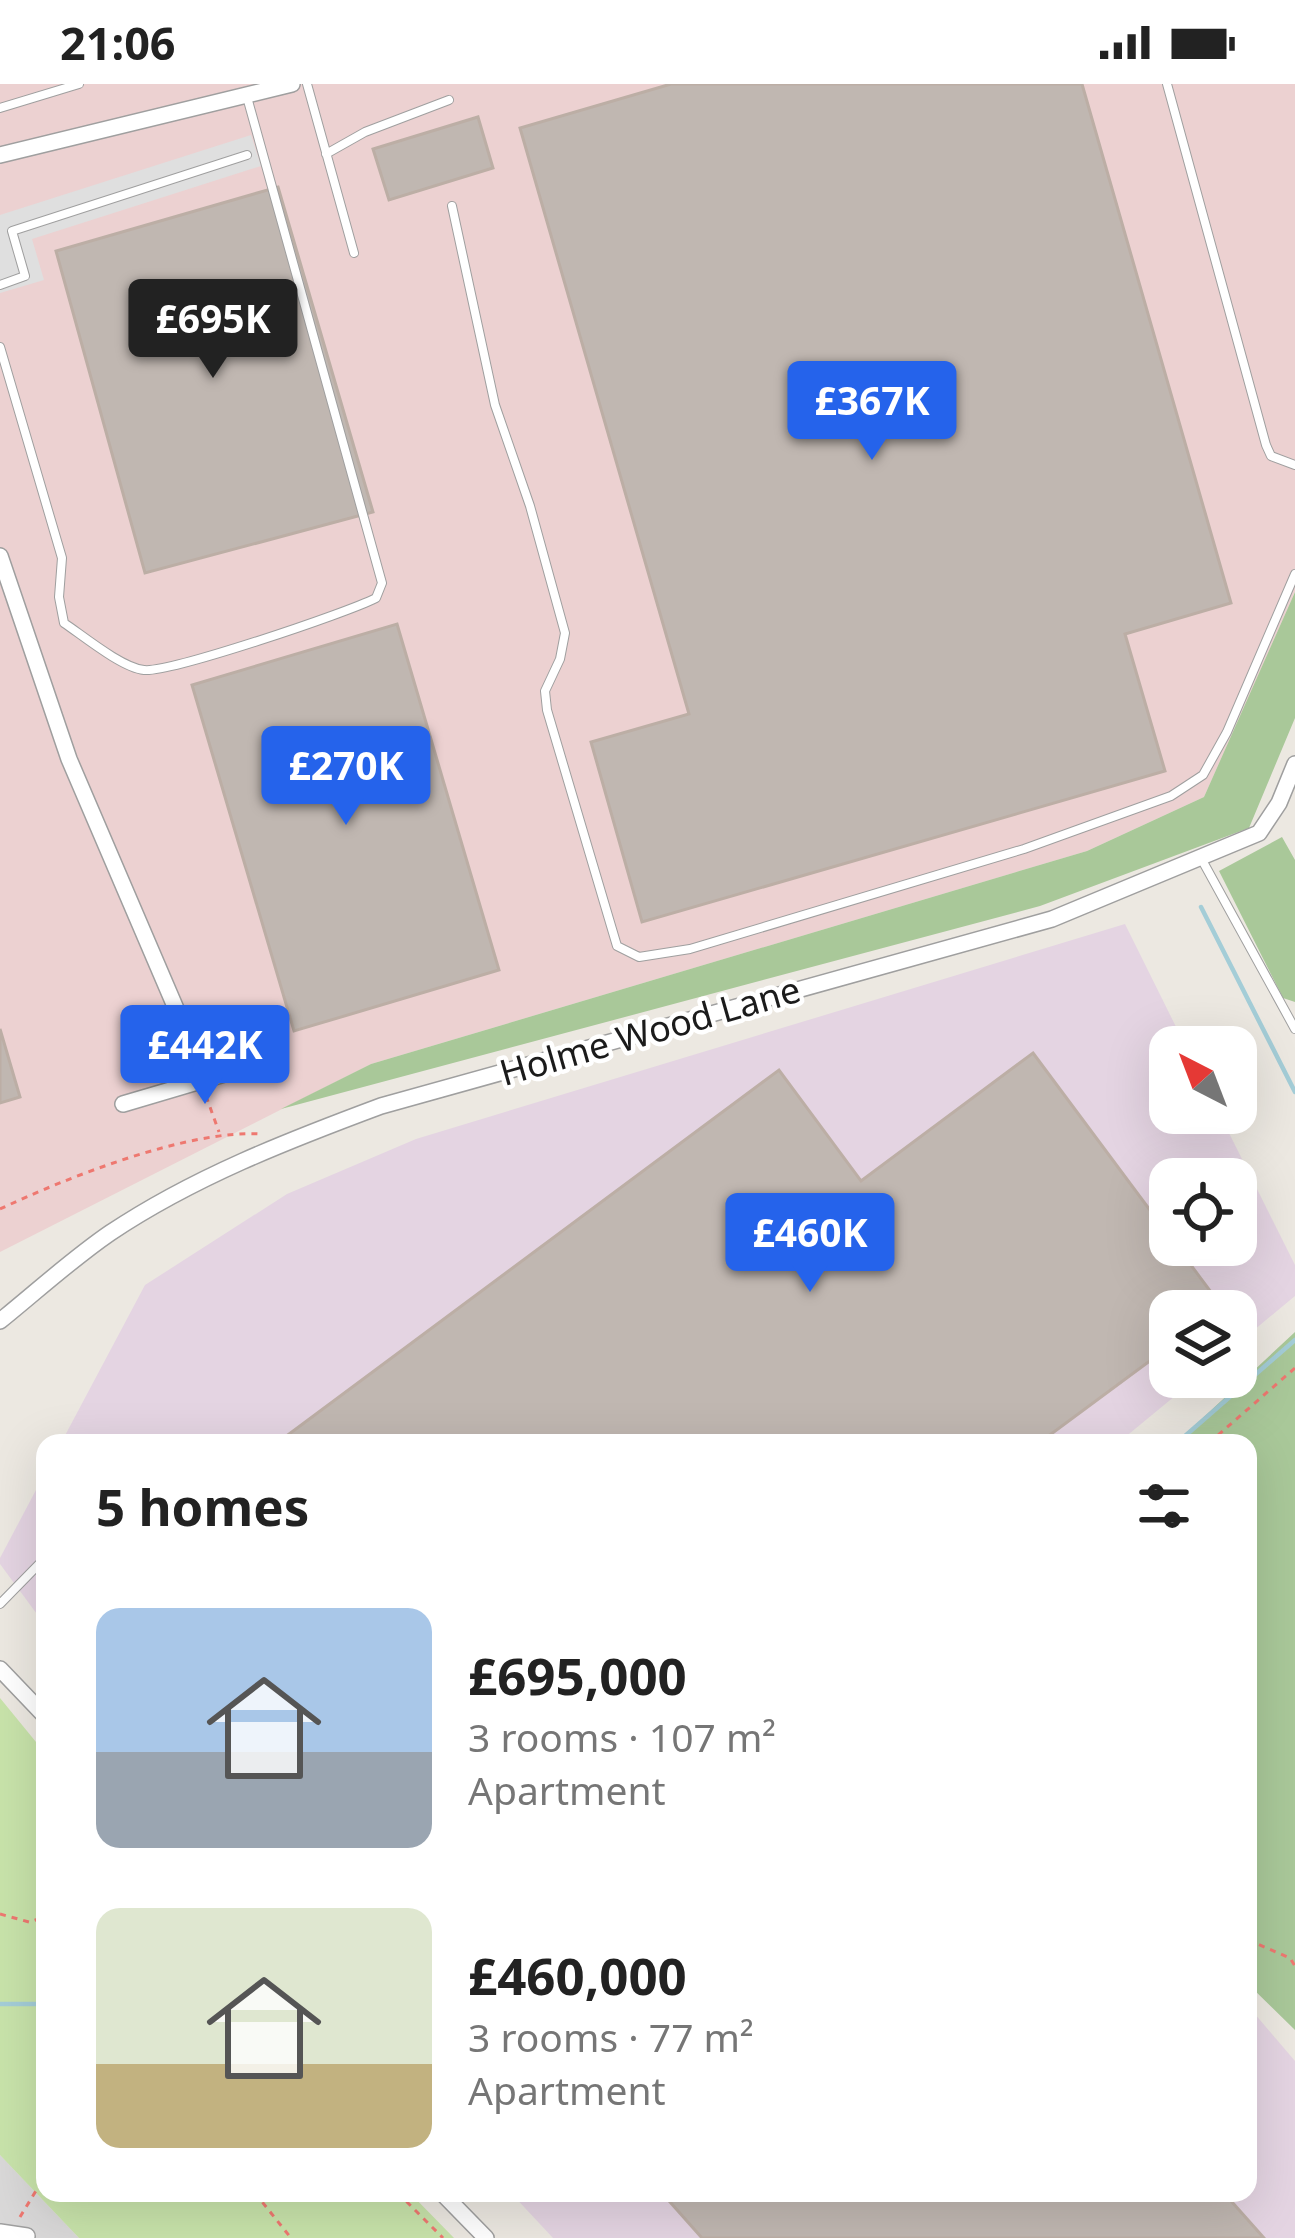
<!DOCTYPE html>
<meta charset="utf-8">
<style>
body{margin:0;font-family:"Noto Sans",sans-serif;background:#f6f6f6;color:#222;height:100vh;display:flex;flex-direction:column;font-size:45px;white-space:nowrap}
*{box-sizing:border-box;margin:0}
p{font-size:39px;color:#767676}
.icon{flex:none;width:66px;height:66px;fill:none;stroke:currentColor;stroke-width:2;stroke-linecap:round;stroke-linejoin:round}
.map{position:relative;flex:1;overflow:hidden}
.sheet{position:absolute;left:36px;top:1350px;width:1221px;height:768px;display:flex;flex-direction:column;background:#fff;border-radius:24px;box-shadow:0 12px 48px #0002}
.sheet>*{flex:none}
.needle{width:78px;rotate:318deg}
.fabs{position:absolute;left:1149px;top:942px;display:grid;gap:24px}
.fabs a{display:grid;place-items:center;width:108px;height:108px;border-radius:24px;background:#fff;box-shadow:0 12px 48px #0002;font-size:60px}
.price{position:absolute;translate:-50% -102px;padding:0 27px;border-radius:12px;background:#2563eb;color:#fff;font-size:39px;line-height:78px;filter:drop-shadow(0 3px 6px #0008)}
.price::after{content:'';position:absolute;left:50%;top:72px;width:36px;height:27px;margin-left:-18px;background:inherit;clip-path:polygon(0 0,100% 0,50% 100%)}
.price.active{background:#222;color:#fff}
ul{padding:0;list-style:none}
li{display:flex;align-items:center;gap:36px;height:300px;padding:0 60px}
li span{display:grid;place-items:center;flex:none;width:336px;height:240px;border-radius:24px;color:#555}
li>.icon{margin-inline-start:auto}
span .icon{width:144px;height:144px;fill:#fffc;stroke-width:1}
li b{font-size:51px}
h2{display:flex;justify-content:space-between;align-items:center;height:144px;padding:0 60px;font-size:51px}
.status{display:flex;justify-content:space-between;align-items:center;height:84px;padding:0 60px;background:#fff;direction:ltr}
.status svg{height:33px;fill:currentColor}
.map>svg:first-child{display:block}
.residential{fill:#d9d8d8}
.commercial{fill:#ecd1d1}
.industrial{fill:#e4d4e2;fill-rule:evenodd}
.grass{fill:#c8e3aa}
.forest{fill:#a9c899}
.parking{fill:#dfdfdf}
.lines{fill:none;stroke-linecap:round;stroke-linejoin:round}
.stream{stroke:#a4cdd7;stroke-width:4.5}
.building{fill:#c0b7b1;stroke:#bcaea5;stroke-width:3}
.service-casing{stroke:#9f9f9f;stroke-width:10}
.minor-casing{stroke:#9f9f9f;stroke-width:18}
.path{stroke:#ee7870;stroke-width:3;stroke-dasharray:6 6;stroke-linecap:butt}
.service{stroke:#fff;stroke-width:8}
.minor{stroke:#fff;stroke-width:15}
.labels{text-anchor:middle;stroke-width:9;stroke-linejoin:round;paint-order:stroke}
.street-label{font-size:36px;fill:#1b1b1b;stroke:#fff}
</style>
<div class="status"><b>21:06</b><svg viewBox="0 0 49 12"><path d="M0 12V9h3v3zM5 12V6h3v6zM10 12V3h3v9zM15 12V0h3v12zM26 1h20v11H26zM47 4h2v5h-2z"/></svg></div>
<div class="map">
<svg width="1295" height="2154" viewBox="0 0 1295 2154">
<rect width="100%" height="100%" fill="#ece8e1"/>
<path class="residential" d="M0 2071 79 2154H0Z"/>
<path class="commercial" d="M0 0H1295V508L1204 713 1087 767 371 980 0 1168Z"/>
<path class="industrial" d="M1125 840 1186 963H1170V1029H1219L1295 1181V1212L1236 1261V1227H1170V1293H1198L1118 1359H61L145 1201 287 1110 416 1055ZM1170 1095H1236V1161H1170Z
M45 1389V1541L0 1480V1474Z
M1248 1922 1295 1977V2154H553L511 2109H1248Z"/>
<path class="grass" d="M0 1614 45 1669V2109H410L454 2154H79L0 2071Z"/>
<path class="forest" d="M1295 508V634L1249 744 1040 822 281 1025 371 980 1087 767 1204 713Z
M1282 753 1295 776V918L1283 914 1219 787Z
M1295 1248V1946L1248 1900V1359H1176Z"/>
<path class="parking" d="M251 51 261 82 32 155 44 196 0 209V131Z"/>
<g class="lines">
<path class="stream" d="M1201 823 1295 1008
M1177 1359 1295 1256
M0 1920H45"/>
</g>
<path class="building" d="M671 0H1082L1231 519 1125 550 1165 687 642 838 591 658 689 630 520 44Z
M478 33 493 84 389 116 373 65Z
M278 103 373 428 145 489 56 167Z
M397 540 499 886 294 947 192 601Z
M0 945 20 1013 0 1019Z
M1033 969 1170 1153V1161H1176L1222 1223 1216 1227H1170V1262L1039 1359H277L779 986 861 1097Z
M662 2109H1224L1264 2154H702Z"/>
<g class="lines">
<defs>
<path id="service" d="M307 0 354 169
M1167 0 1266 361 1271 372 1295 381
M0 24 79 0
M326 70 365 48 449 16
M452 122 495 321 530 422 565 549 560 575 545 607 547 626 617 862 639 873 690 865 1024 765 1171 712 1203 691 1227 648 1295 490
M0 201 25 192 12 147 247 71
M0 263 62 474 59 513 64 539C82 551 122 584 144 586 169 589 347 529 376 514L382 499 247 13
M1202 776 1295 945
M0 1520 45 1474"/>
<path id="minor" d="M0 71 292 0
M0 472 69 675 189 955 201 997
M123 1020 272 976
M0 1237C36 1208 72 1175 110 1149 194 1093 287 1057 381 1022L1052 835 1259 749 1279 719 1295 680
M0 1585 45 1632
M442 2109 486 2154
M0 2148 27 2152"/>
</defs>
<use href="#service" class="service-casing"/>
<use href="#minor" class="minor-casing"/>
<path class="path" d="M206 1012 219 1048
M0 1125C66 1094 189 1045 261 1050
M1209 1359 1295 1284
M0 1830 29 1838 45 1833
M1248 1856 1290 1874 1295 1882
M255 2109 291 2154
M398 2109 443 2154
M20 2133 45 2092"/>
<use href="#service" class="service"/>
<use href="#minor" class="minor"/>
</g>
<g class="labels">
<g class="street-label">
<text transform="translate(650 947) rotate(-16)" y="13">Holme Wood Lane</text>
</g>
</g>
</svg>
<div class="fabs">
<a><svg class="needle" viewBox="-14 -14 28 28"><path d="M0-13l5 13h-10z" fill="#e53935"/><path d="M0 13l5-13h-10z" fill="#767676"/></svg></a>
<a><svg class="icon" aria-label="locate" viewBox="0 0 24 24"><circle cx="12" cy="12" r="6"/><path d="M12 2v4M12 18v4M2 12h4M18 12h4"/></svg></a>
<a><svg class="icon" aria-label="layers" viewBox="0 0 24 24"><path d="M12 4l9 5-9 5-9-5zM3 14l9 5 9-5"/></svg></a>
</div>
<b class="price active" style="left:213px;top:297px">£695K</b>
<b class="price" style="left:872px;top:379px">£367K</b>
<b class="price" style="left:346px;top:744px">£270K</b>
<b class="price" style="left:205px;top:1023px">£442K</b>
<b class="price" style="left:810px;top:1211px">£460K</b>
<section class="sheet">
<h2>5 homes<svg class="icon" aria-label="filters" viewBox="0 0 24 24"><path d="M4 7h16M4 17h16"/><circle cx="9" cy="7" r="2"/><circle cx="15" cy="17" r="2"/></svg></h2>
<ul>
<li><span style="background:linear-gradient(#a9c7e8 60%,#9aa5b1 0)"><svg class="icon" aria-label="home" viewBox="0 0 24 24"><path d="M3 11l9-7 9 7M6 9v11h12V9"/></svg></span><div><b>£695,000</b><p>3 rooms · 107 m²</p><p>Apartment</p></div></li>
<li><span style="background:linear-gradient(#dfe7d0 65%,#c2b280 0)"><svg class="icon" aria-label="home" viewBox="0 0 24 24"><path d="M3 11l9-7 9 7M6 9v11h12V9"/></svg></span><div><b>£460,000</b><p>3 rooms · 77 m²</p><p>Apartment</p></div></li>
</ul>
</section>
</div>
